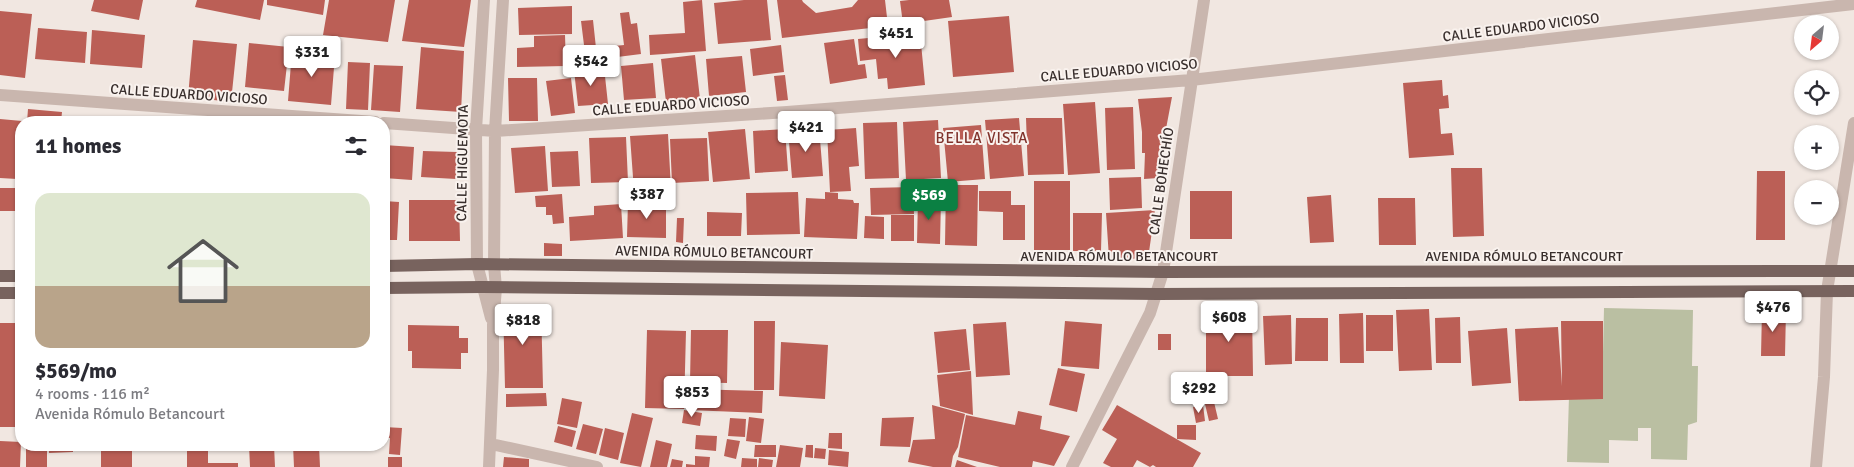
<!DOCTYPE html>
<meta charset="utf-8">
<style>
body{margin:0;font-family:Signika,sans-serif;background:#f7f7f7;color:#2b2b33;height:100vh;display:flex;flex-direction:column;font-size:19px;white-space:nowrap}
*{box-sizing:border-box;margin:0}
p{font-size:16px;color:#7c7c81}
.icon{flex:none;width:28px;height:28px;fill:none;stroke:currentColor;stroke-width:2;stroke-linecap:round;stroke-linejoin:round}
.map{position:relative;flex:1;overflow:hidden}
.sheet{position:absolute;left:15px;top:116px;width:375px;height:335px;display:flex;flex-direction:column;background:#fff;border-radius:20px;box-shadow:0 1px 4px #0004}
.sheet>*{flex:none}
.needle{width:32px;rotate:208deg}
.fabs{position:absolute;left:1794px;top:15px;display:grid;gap:10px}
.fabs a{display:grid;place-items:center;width:45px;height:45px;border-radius:50%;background:#fff;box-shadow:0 1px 4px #0004;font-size:25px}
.price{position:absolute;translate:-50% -42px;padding:0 11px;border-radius:5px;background:#fff;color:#222;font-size:16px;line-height:32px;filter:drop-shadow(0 1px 2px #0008)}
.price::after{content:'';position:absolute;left:50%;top:30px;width:15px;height:11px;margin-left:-8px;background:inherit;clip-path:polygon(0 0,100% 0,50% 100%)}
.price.current{background:#0b8043;color:#fff}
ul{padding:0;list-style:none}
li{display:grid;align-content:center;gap:10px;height:265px;padding:0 20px}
li span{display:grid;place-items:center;height:155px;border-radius:15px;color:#555}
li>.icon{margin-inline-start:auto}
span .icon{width:90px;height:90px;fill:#fffc;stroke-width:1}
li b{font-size:21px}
h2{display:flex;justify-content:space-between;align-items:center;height:60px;padding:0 20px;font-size:21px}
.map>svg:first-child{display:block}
.green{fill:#babfa2}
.building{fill:#bb5f56}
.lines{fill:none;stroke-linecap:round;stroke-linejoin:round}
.minor{stroke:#c9b6ae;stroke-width:12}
.major{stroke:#78635e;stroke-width:12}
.labels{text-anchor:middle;stroke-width:4;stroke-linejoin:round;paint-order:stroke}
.street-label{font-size:14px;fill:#382e2c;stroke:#f9f2ee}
.neighbourhood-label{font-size:15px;letter-spacing:1px;fill:#80332c;stroke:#f9f2ee}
</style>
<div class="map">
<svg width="1854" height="467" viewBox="0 0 1854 467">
<rect width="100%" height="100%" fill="#f1e7e1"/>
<path class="green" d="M1604 308 1693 310 1692 366H1698L1697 422 1688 425 1687 460 1651 459V428H1638V441L1609 440V463L1567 462 1569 396H1602Z"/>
<path class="building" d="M94 0H143L139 20 91 11Z
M197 0H264L260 20 195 7Z
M267 0H325L323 15 267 5Z
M329 0H395L388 42 323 35Z
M409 0H471L464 47 402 41Z
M702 0 706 51 650 55 649 35 685 33 683 2Z
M744 0H767L771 40 718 44 714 3Z
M777 0H802L803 2 816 13 852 7 858 0H885L888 26 782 38Z
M909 0H949L952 17 903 24 900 1Z
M572 6V34L519 35 518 8Z
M0 11 32 14 25 78 0 75Z
M629 12 631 24 637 23 641 54 586 61 581 21 593 20 596 48 624 45 620 13Z
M1009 16 1014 72 953 77 948 21Z
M38 28 87 32 85 63 35 59Z
M92 30 145 35 142 68 90 64Z
M920 33 925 85 888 89 887 78 878 79 876 59 860 61 858 39Z
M565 35 566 66 517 67V48L534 47V36Z
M854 39 858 65 865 64 867 78 830 84 824 43Z
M193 40 237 44 231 102 188 97Z
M249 43 289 47 284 91 245 87Z
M781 45 784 72 753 76 750 49Z
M421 47 464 51 461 112 416 109Z
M292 51 335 55 331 105 288 101Z
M695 55 700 99 666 102 661 59Z
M742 56 746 92 709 96 706 59Z
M348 62 370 63 368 110 346 109Z
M653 63 656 98 624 100 621 66Z
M374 65 403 66 400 112 371 110Z
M604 67 608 104 578 106 574 70Z
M785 75 788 100 777 101 774 76Z
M508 78H537L538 121H509Z
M571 78 575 113 551 116 546 81Z
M1442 80 1443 96 1448 95 1449 108 1439 109 1441 134 1452 133 1454 155 1409 158 1403 83Z
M1172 97 1165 134 1164 151H1162L1158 178 1144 179 1145 153H1142V132L1138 99Z
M1095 102 1100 173 1068 175 1063 104Z
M1133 107 1135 169 1107 170 1105 108Z
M28 109 62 112 61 122H27Z
M1019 118 1024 176 990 179 985 120Z
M1026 118H1062L1064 174 1028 175Z
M0 119 22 121 17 179 0 178Z
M938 120 941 178 906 180 903 122Z
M897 122 899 178 865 179 863 123Z
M981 125 985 179 948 182 943 128Z
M819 127 823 176 792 178 788 130Z
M856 128 859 166 849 167 851 191 830 192 827 130Z
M745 129 750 179 713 182 708 132Z
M785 129 788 171 755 173 753 131Z
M668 134 671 189 634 191 630 136Z
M626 137 628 182 591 183 589 138Z
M707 138 709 181 672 183 670 139Z
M384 145 414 147 412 180 384 178Z
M545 146 548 191 515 193 511 148Z
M423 151 457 152 456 179 421 177Z
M578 151 580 186 552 187 550 152Z
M1451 168H1482L1484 236 1453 237Z
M1757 171H1785V240H1756Z
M1141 177 1142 208 1110 210 1109 178Z
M1034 181H1070V250H1034Z
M946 185H978L977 246 945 245Z
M913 187 914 214 871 215 870 188Z
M0 188H21V257H16L15 211H0Z
M979 191H1011V205H1025V240H1003V212L979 211Z
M1190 191H1232V239H1190Z
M798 192 800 234 747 235 746 193Z
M825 192 838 193V199L853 200 854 203H859L857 239 804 237 806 198 825 199Z
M562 194 564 223 553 224 552 215H546V207H536L535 196Z
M1331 195 1334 242 1310 243 1307 197Z
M918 198H941L940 244 917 243Z
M1378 198H1415L1416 245H1379Z
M409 200H459L460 241H409Z
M384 201 399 202 397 240H384Z
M628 202 666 203V238L627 237Z
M621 204 623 238 570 241 569 217 594 215V206Z
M1155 210 1148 259 1109 258 1106 213Z
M707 212 742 213 741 236H707Z
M1073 213H1102L1101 251H1073Z
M891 215H914V241H891Z
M865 216 884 217V239L864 238Z
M677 218H684L683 243 676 242Z
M544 243 562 244V256H544Z
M541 304 543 388H505L503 305Z
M1206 309H1252L1253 376H1206Z
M1429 309 1432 370 1399 371 1396 310Z
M1762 310H1786L1785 356H1761Z
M1363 313 1364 363H1340L1339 314Z
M1291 315 1292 364 1265 365 1263 316Z
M1366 315H1393V351H1366Z
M1460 317 1461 363H1436L1435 318Z
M1296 318H1328V361H1295Z
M754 321H775L774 390H754Z
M1065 321 1102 324 1099 369 1061 366Z
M1561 321H1603V399L1519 401 1515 329 1558 327 1562 386Z
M1006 322 1010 375 976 377 973 324Z
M0 323H18L16 427H0Z
M408 325 459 326V338H468V353H461V369L412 368V351H408Z
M1507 328 1511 383 1472 386 1468 331Z
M966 329 970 370 938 373 934 332Z
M647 330 686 331 684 409 645 408Z
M691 330H728L727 383 690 382Z
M1158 334H1171V350H1158Z
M781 342 828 345 825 399 779 396Z
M1058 368 1085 374 1077 412 1049 405Z
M971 371 973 415 940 406 937 375Z
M689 389 763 391 762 413 689 410Z
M546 393 547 406 506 407V394Z
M562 398 582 402 577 428 557 424Z
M1214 402 1218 419 1209 421 1205 404Z
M932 405 965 414 958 447 953 456 951 467H933L908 462 913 440 935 439Z
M1117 405 1201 453 1193 467H1156L1153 465 1150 467 1137 460 1133 467H1111L1103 463 1117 439 1102 430Z
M1203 405 1205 421 1196 423 1193 407Z
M684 410 702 413 700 426 682 423Z
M1018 411 1042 416 1040 429 1070 436 1054 466 1033 461 1032 467H1000L958 457 966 415 1015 425Z
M632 413 653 418 641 467 620 463Z
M749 417 764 419 761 443 746 441Z
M914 417 910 447 880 446 882 418Z
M730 418 746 419 745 437 728 436Z
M583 424 603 429 596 454 576 449Z
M1177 425H1196V440L1177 439Z
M558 426 576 431 572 447 554 442Z
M384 427 402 428 400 455 389 454 390 438 384 437Z
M605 428 624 433 618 460 599 455Z
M829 433H842V449L828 448Z
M696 435 717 436 716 451 695 449Z
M727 439 740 441 736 459 724 456Z
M656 440 672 444 667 467H650Z
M0 441 21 442 20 467H0Z
M26 445H47V467H26Z
M49 445H73V452L49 453Z
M101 445H132V467H101Z
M187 445H208V463H238V467H187Z
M249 445H274L275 467H250Z
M293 445H319L320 467H294Z
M755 445H776V457H754Z
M780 445 803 448 800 467H776Z
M806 445H813V458L805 457Z
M815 448 826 449 825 459 814 458Z
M829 450 849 452 848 467 828 465Z
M695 456 710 457 709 467H686V464L695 465Z
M388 457H402V467H388Z
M504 457 529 459V467H503Z
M742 458 757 459V467H741Z
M759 458 773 460 772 467H758Z
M672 459 683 461 682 467H670Z
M957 460 977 467H955Z"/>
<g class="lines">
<path class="minor" d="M484 0 476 130 477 264 491 318
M0 95 375 122
M384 123 495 131 787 112 1191 80 1854 4
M491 444 597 467
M489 467 493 370V325L496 288 494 265 495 131 503 0
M1072 467 1150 313 1163 272 1204 0
M1816 467 1824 377 1827 291 1854 123"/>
<path class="major" d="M384 266 477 264 1163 272 1854 271
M0 276H21
M384 288 482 287 1157 294 1854 291
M0 293H21"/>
</g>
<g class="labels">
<g class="street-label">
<text transform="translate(1521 27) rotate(-7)" y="5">CALLE EDUARDO VICIOSO</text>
<text transform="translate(1119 70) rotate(-5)" y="5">CALLE EDUARDO VICIOSO</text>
<text transform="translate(189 94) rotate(4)" y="5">CALLE EDUARDO VICIOSO</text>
<text transform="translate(671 105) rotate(-4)" y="5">CALLE EDUARDO VICIOSO</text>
<text transform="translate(462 163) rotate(-89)" y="5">CALLE HIGUEMOTA</text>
<text transform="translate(1161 181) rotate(-82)" y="5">CALLE BOHECHÍO</text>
<text transform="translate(714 252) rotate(1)" y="5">AVENIDA RÓMULO BETANCOURT</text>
<text x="1119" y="261">AVENIDA RÓMULO BETANCOURT</text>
<text x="1524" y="261">AVENIDA RÓMULO BETANCOURT</text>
</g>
<g class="neighbourhood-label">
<text x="982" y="143">BELLA VISTA</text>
</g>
</g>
</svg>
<div class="fabs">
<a><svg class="needle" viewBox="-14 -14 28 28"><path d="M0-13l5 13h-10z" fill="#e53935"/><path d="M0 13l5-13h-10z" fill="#7c7c81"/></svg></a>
<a><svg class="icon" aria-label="locate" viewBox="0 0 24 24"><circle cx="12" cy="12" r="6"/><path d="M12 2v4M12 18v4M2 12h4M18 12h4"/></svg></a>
<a>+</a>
<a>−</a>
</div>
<b class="price" style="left:896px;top:59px">$451</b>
<b class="price" style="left:312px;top:78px">$331</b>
<b class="price" style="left:591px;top:87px">$542</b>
<b class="price" style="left:806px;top:153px">$421</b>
<b class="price" style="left:647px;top:220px">$387</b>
<b class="price current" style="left:929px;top:221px">$569</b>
<b class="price" style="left:1773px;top:333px">$476</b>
<b class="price" style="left:1229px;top:343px">$608</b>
<b class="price" style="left:523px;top:346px">$818</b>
<b class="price" style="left:1199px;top:414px">$292</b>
<b class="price" style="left:692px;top:418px">$853</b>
<section class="sheet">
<h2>11 homes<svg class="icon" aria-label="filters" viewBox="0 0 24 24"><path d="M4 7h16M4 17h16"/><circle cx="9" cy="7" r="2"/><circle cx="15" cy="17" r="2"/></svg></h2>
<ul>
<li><span style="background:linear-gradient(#dfe7d0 60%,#b9a48a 0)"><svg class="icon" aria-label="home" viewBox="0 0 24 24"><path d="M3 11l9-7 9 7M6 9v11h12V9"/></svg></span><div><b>$569/mo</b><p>4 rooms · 116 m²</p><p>Avenida Rómulo Betancourt</p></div></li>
</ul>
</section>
</div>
